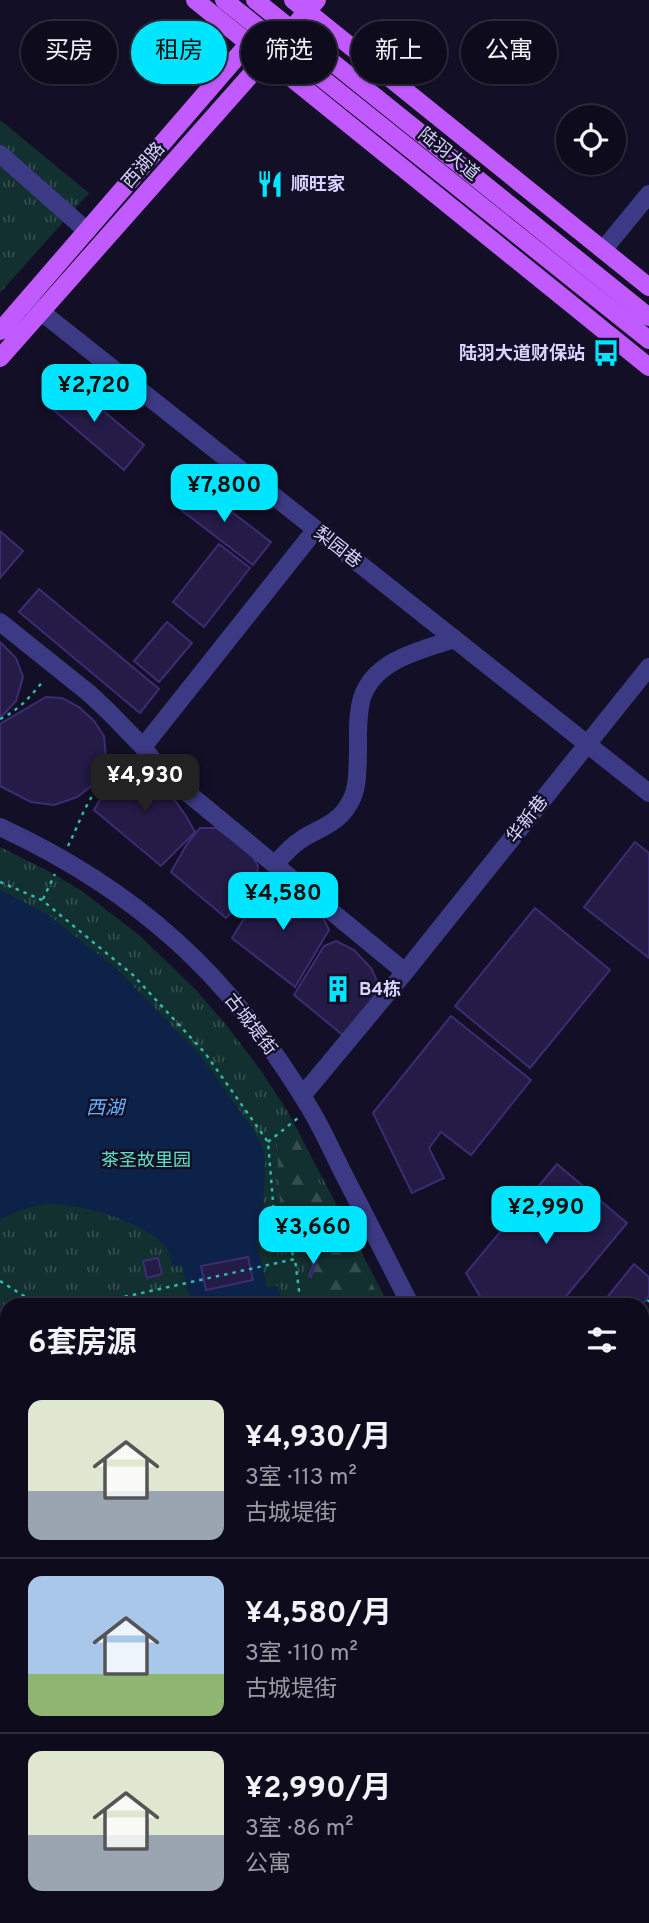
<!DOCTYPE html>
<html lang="zh">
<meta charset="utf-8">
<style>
body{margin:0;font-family:Overpass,"Noto Sans SC",sans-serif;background:#1c1929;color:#f1f3f6;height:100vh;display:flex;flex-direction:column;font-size:26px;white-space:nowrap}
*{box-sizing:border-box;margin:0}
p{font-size:23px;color:#9b9ba3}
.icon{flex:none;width:38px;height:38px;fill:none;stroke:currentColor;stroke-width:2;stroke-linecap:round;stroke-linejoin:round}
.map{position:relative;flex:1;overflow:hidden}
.sheet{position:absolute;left:0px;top:1298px;width:649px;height:625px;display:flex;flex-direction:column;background:#0e0b1c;border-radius:21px 21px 0 0;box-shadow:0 2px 5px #0004,0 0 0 2px #2e2b3b}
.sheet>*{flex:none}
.top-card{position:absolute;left:21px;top:21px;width:607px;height:63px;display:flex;gap:14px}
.tools{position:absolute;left:556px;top:105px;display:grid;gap:14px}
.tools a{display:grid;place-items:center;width:70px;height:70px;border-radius:50%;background:#0e0b1c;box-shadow:0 2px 5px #0004,0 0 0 2px #2e2b3b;font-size:35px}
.price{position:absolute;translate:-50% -60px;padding:0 16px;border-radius:14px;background:#00e5ff;color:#111;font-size:23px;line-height:46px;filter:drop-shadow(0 2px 4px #0008)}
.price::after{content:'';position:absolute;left:50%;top:42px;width:21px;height:16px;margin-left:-10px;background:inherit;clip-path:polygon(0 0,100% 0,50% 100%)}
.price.selected{background:#222;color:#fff}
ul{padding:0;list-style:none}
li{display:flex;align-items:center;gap:21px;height:175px;padding:0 28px}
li+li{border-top:2px solid #2e2b3b}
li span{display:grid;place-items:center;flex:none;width:196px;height:140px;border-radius:14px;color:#555}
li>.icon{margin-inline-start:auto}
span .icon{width:84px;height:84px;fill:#fffc;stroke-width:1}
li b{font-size:30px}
h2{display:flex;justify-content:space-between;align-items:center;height:84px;padding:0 28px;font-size:30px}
.tag{padding:0 24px;border-radius:32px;background:#0e0b1c;box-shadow:0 2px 5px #0004,0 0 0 2px #2e2b3b;font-size:24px;line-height:63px}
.tag.selected{background:#00e5ff;color:#111}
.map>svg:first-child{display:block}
.grass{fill:url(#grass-tufts)}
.forest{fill:url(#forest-firs)}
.water{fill:#0c2248}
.building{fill:#241b47;stroke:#3b2d73;stroke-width:2}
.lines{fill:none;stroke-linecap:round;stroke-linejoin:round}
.path{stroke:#2fb8b0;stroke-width:2.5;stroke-dasharray:3.5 5;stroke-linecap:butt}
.minor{stroke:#3d3a85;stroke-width:18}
.major{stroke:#c25bff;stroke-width:18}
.labels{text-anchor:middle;stroke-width:5;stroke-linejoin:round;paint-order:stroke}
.street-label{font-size:18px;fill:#d9d4ff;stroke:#130f26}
.poi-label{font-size:18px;font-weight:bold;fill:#d9d4ff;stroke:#130f26;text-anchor:start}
.park-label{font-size:18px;fill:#5fe0c0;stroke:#130f26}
.water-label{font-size:19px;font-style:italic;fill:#62b6ff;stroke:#130f26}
</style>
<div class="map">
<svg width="649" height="1923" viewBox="0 0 649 1923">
<defs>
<pattern id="grass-tufts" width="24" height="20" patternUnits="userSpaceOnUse" patternTransform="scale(1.75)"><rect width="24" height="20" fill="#12302f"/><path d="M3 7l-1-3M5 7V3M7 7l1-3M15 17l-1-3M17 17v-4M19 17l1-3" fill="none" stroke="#344d4e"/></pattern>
<pattern id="forest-firs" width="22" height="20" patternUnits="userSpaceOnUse" patternTransform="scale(1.75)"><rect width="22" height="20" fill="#12302f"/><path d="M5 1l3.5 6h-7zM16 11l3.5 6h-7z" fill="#344d4e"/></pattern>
</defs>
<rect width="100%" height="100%" fill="#130f26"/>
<path class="grass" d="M0 120 89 193 0 293Z
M0 847 50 872 82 891 139 935 196 990 228 1027 262 1072 288 1112 389 1305 7 1306V1916H642V1572L649 1577V1923H0Z"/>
<path class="forest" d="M288 1132 295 1136 383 1305H304C305 1295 304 1283 305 1273 308 1257 323 1241 309 1226 301 1217 286 1215 280 1203L277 1144 279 1138Z"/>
<path class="water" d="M0 890 47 914 118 970 199 1054 253 1129 261 1144 265 1159 263 1212 267 1238 256 1241 267 1288 278 1286 282 1305H182L181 1300 190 1298 182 1265 173 1267C171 1260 170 1252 166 1247 147 1222 76 1202 46 1204 30 1205 14 1213 0 1219Z
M0 1326 7 1329V1591L0 1584Z
M642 1720 649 1727V1898L642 1905Z
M29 1916H632L626 1923H18Z"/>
<path class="building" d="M64 378 144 445 124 470 44 402Z
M194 483 271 542 253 565 176 506Z
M0 531 23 551 0 578Z
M219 544 250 568 204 627 173 602Z
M39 589 159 689 140 713 19 612Z
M167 622 192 643 159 682 134 661Z
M0 642 16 658 23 677 16 701 3 715 0 716Z
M46 697 62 698 79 707 94 721 104 736 106 759 98 781 77 797 54 805 31 802 0 786V724Z
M138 766 153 776 168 791 186 816 195 832 161 866 94 810 106 789 119 775Z
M200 828H216L251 853 258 866 256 885 243 902 226 918 171 872 187 844Z
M635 842 649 853V958L584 907Z
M269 887H289L321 913 329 930 295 987 232 938 255 901Z
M535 908 610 970 530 1068 455 1006Z
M336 941 354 950 371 968 378 983 379 997 344 1036 294 995 324 946Z
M451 1016 531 1080 471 1155 441 1132 429 1148 444 1178 412 1193 373 1113Z
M557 1164 627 1223 558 1306H486L466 1273Z
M316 1256 318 1257 311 1277 309 1276Z
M248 1257 253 1280 206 1290 201 1266Z
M158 1258 162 1274 147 1278 143 1261Z
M634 1264 649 1277V1296L641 1306H600Z
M169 1301 170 1306H154V1304Z"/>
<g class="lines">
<path class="path" d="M0 719C19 710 31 696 44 680
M68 846C79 824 87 798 104 781 112 772 122 767 131 760
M0 882 42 900 133 975 205 1053 268 1142 274 1214 295 1259
M43 899 55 874
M268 1142 298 1118
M0 1281 32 1301 47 1306
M83 1306 295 1259 301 1306
M642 1308 649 1300
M0 1324 7 1326
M642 1341 649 1347
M642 1367 649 1359
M642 1436 649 1428
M0 1617 1 1616
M0 1637 7 1632
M0 1803 7 1802
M0 1851 5 1858
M0 1861 7 1857
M0 1907 7 1902"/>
<path class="minor" d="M0 154 87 231
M603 250 649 194
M30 303 649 793
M316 529 143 747 155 763 172 780 405 972
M0 622 90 694 110 713 143 747
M0 827C138 891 231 976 309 1107 322 1128 332 1151 343 1173 366 1217 388 1261 411 1306
M275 865C283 855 291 846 302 839 319 828 338 824 349 804 359 788 357 770 358 752 358 734 357 715 362 698 374 660 421 650 455 639
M302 1096 405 972 649 667
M642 1552 649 1558"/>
<path class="major" d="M195 0 649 367
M224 0 649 340
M255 0 649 317
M293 0 649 287
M0 331 256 35
M0 358 317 0"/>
</g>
<defs>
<symbol id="restaurant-bare" viewBox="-9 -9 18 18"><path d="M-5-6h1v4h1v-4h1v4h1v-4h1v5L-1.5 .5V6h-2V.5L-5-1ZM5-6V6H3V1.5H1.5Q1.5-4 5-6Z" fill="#00e5ff" stroke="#130f26" stroke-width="2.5" paint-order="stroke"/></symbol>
<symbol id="bus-bare" viewBox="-9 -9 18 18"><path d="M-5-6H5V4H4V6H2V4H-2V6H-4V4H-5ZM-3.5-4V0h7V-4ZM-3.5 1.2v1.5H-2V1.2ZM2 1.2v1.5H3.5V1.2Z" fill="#00e5ff" stroke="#130f26" stroke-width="2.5" paint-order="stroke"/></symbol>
<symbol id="building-bare" viewBox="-9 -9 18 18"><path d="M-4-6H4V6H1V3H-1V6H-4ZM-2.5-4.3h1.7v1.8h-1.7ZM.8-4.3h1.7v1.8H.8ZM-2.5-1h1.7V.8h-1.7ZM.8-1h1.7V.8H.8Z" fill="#00e5ff" stroke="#130f26" stroke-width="2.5" paint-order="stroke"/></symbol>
</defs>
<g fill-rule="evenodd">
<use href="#restaurant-bare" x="251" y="165" width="38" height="38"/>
<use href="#bus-bare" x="587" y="334" width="38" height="38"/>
<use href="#building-bare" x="319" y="970" width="38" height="38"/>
</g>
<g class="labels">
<g class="street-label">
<text transform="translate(449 154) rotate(39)" y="6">陆羽大道</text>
<text transform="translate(143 165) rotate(-49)" y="6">西湖路</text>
<text transform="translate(338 547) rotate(38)" y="6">梨园巷</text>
<text transform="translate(527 819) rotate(-52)" y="6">华新巷</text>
<text transform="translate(251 1024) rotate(52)" y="6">古城堤街</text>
</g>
<g class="poi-label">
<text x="291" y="190">顺旺家</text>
<text x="585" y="359" text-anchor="end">陆羽大道财保站</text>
<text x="359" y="995">B4栋</text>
</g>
<g class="park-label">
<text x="146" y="1166">茶圣故里园</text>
</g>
<g class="water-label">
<text x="105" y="1114">西湖</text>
</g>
</g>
</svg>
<div class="tools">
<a><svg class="icon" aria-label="locate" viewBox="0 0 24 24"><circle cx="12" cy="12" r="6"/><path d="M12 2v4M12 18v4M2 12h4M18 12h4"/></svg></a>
</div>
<b class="price" style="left:94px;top:424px">¥2,720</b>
<b class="price" style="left:224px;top:524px">¥7,800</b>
<b class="price selected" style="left:145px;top:814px">¥4,930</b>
<b class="price" style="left:283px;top:932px">¥4,580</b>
<b class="price" style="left:546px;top:1246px">¥2,990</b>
<b class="price" style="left:313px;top:1266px">¥3,660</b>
<div class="top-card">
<a class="tag">买房</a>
<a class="tag selected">租房</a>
<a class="tag">筛选</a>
<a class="tag">新上</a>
<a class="tag">公寓</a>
</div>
<section class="sheet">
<h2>6套房源<svg class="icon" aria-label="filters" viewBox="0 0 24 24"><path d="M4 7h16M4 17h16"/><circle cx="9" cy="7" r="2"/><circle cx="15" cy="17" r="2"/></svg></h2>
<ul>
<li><span style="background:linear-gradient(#dfe7d0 65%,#9aa5b1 0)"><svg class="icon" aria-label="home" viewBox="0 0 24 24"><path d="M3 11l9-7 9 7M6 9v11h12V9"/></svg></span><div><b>¥4,930/月</b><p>3室 · 113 m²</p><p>古城堤街</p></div></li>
<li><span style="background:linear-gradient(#a9c7e8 70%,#8fb573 0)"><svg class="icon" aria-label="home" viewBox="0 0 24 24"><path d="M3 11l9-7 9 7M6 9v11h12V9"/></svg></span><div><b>¥4,580/月</b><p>3室 · 110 m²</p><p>古城堤街</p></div></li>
<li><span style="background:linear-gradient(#dfe7d0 60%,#9aa5b1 0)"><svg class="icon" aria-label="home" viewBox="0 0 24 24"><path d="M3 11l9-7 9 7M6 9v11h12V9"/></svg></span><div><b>¥2,990/月</b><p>3室 · 86 m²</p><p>公寓</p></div></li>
</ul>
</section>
</div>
